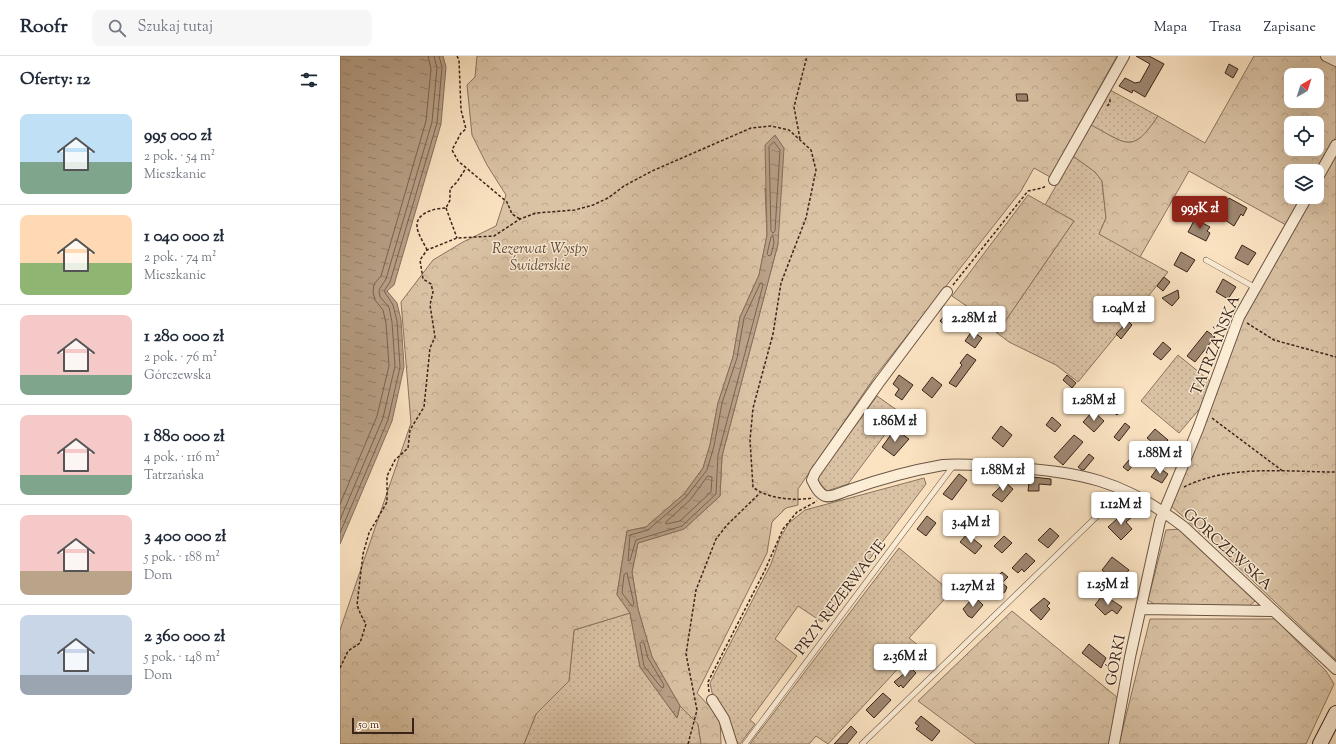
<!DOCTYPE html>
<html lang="pl">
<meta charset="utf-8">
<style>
body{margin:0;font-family:"Sorts Mill Goudy",serif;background:#f6f6f7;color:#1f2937;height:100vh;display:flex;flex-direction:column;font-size:15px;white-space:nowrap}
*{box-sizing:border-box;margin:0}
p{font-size:13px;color:#747a83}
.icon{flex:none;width:22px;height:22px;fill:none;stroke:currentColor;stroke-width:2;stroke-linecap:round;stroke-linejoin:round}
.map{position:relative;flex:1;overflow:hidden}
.side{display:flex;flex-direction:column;background:#fff;width:340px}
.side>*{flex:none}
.needle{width:26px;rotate:39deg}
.fabs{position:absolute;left:944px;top:12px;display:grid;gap:8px}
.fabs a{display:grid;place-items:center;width:40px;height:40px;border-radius:8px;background:#fff;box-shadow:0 4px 16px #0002;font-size:20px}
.scale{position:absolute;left:12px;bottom:10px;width:62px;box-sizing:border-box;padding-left:4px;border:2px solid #3a2419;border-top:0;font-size:11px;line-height:14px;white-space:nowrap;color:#3a2419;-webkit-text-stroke:3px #fcedd7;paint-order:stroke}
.price{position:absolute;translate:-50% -34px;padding:0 9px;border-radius:4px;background:#fff;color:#222;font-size:13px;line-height:26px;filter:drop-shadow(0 1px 2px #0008)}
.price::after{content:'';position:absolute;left:50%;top:24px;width:12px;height:9px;margin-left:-6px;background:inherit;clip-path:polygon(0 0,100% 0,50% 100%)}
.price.on{background:#8f2418;color:#fff}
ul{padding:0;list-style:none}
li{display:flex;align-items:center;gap:12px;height:100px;padding:0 20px}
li+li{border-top:1px solid #e0e1e3}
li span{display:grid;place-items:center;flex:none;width:112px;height:80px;border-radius:8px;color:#555}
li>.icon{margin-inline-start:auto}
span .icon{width:48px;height:48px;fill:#fffc;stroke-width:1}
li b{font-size:17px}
h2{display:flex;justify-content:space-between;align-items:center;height:48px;padding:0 20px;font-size:17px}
header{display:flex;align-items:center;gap:24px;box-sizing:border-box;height:56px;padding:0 20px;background:#fff;border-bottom:1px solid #e0e1e3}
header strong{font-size:19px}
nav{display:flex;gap:22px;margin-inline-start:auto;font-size:14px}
.search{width:280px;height:36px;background:#f6f6f7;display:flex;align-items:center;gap:10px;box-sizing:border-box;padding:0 14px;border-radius:8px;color:#747a83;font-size:15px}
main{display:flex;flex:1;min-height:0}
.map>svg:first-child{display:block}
.grass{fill:url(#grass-dots);stroke:#8a745f}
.forest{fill:url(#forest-crowns);stroke:#8a745f;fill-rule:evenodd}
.water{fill:url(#water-ripples);stroke:#86705c}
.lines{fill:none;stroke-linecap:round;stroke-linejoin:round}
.shore{stroke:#7a6351;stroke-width:1}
.building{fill:#9e8771;stroke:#3a2419}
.lane-casing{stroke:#6a5443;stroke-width:6}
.street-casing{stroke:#6a5443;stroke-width:12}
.secondary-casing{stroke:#3a2419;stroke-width:16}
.path{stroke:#3a2419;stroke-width:1.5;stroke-dasharray:3 2;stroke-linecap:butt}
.lane{stroke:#fcedd7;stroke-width:5}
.street{stroke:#fcedd7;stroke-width:10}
.secondary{stroke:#fcedd7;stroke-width:14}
.labels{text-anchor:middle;stroke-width:3;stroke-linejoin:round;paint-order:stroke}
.park-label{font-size:15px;font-style:italic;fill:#624c3c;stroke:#fcedd7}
.street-label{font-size:15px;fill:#3a2419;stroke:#fcedd7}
</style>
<header>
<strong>Roofr</strong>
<div class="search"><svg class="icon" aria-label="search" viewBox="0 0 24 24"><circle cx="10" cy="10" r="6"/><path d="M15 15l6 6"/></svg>Szukaj tutaj</div>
<nav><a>Mapa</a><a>Trasa</a><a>Zapisane</a></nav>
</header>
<main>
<section class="side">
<h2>Oferty: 12<svg class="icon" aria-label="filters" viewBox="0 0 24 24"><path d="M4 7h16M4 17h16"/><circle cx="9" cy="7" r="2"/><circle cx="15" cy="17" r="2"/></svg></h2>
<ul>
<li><span style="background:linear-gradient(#bfe0f5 60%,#7fa58c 0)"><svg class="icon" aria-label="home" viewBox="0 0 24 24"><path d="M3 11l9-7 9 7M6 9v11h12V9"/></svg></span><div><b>995 000 zł</b><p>2 pok. · 54 m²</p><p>Mieszkanie</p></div></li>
<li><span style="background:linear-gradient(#ffd9b3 60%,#8fb573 0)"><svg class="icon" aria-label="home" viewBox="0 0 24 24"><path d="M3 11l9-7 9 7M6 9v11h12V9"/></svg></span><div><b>1 040 000 zł</b><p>2 pok. · 74 m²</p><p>Mieszkanie</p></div></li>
<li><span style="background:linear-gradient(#f6c9c9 75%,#7fa58c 0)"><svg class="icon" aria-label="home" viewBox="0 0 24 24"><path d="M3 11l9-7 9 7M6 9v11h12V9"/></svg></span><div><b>1 280 000 zł</b><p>2 pok. · 76 m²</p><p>Górczewska</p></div></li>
<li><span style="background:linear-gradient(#f6c9c9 75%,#7fa58c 0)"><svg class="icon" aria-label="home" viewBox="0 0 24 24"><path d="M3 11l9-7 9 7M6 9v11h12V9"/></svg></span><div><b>1 880 000 zł</b><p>4 pok. · 116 m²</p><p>Tatrzańska</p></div></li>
<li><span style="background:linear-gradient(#f6c9c9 70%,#b9a48a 0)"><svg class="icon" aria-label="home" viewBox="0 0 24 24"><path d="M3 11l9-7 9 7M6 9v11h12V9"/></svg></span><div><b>3 400 000 zł</b><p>5 pok. · 188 m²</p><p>Dom</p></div></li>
<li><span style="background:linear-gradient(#c9d6e8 75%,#9aa5b1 0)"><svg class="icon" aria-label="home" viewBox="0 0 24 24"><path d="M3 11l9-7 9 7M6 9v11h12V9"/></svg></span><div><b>2 360 000 zł</b><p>5 pok. · 148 m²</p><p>Dom</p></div></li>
</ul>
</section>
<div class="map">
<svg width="996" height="688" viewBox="0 0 996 688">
<defs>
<pattern id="grass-dots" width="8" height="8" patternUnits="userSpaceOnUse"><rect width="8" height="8" fill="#dac3a5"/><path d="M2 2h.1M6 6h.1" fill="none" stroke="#bca78d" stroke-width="1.8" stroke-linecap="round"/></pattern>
<pattern id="forest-crowns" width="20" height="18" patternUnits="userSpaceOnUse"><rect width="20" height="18" fill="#dac3a5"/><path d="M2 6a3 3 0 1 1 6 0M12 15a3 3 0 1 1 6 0" fill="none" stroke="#bca78d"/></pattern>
<pattern id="water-ripples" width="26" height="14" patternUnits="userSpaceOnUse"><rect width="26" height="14" fill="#b9a289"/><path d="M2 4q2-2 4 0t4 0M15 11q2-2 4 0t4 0" fill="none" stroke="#97846f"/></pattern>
</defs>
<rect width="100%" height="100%" fill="#fbe3c2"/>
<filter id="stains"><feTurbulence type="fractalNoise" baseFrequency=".005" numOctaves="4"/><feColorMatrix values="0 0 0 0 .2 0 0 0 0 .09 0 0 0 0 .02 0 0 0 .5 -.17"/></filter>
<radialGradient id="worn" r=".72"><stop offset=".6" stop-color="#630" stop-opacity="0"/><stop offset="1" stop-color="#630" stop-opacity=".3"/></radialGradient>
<path class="grass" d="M770 34 818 60C792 99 787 88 751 69Z
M733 100 755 116 762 125 766 162 759 178 828 216 738 326 716 309 669 286 657 277 734 165 705 149Z
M838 299 871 326 863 349 839 377 801 345Z
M537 340 561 357 508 428 487 435 476 423Z
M584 422 586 428 482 566 458 550 435 583 457 600 410 664 415 668 400 688H397L385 654 373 641 370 627 431 508 440 482 449 467 465 454Z
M559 492 611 536 569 582 579 590 488 688 476 680 469 688H410Z
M290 557 300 611 337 662 340 650 358 668 361 688H184L196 658 229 625 234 574Z"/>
<path class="forest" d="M137 0H777L710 121 694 112 681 135 536 319 458 433V449L446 452 432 466 427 497 357 637 380 662 381 688H361L358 668 340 650 312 601 298 553 292 516 298 487 344 473 380 440 382 400 438 188 425 132 427 179 419 219 400 261 393 301 378 347 370 389 363 412 344 438 306 471 287 475 277 538 290 557 234 574 229 625 196 658 184 688H0V574L71 367 61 246 93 204 123 186 156 170 166 139 147 109 132 79 127 29 135 21Z
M914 0H991L996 3V81L977 115H951V141H962L946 169 849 115 800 201 759 178 766 162 762 125 755 116 733 100 751 69C787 88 792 99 818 60L865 87ZM951 19H977V45H951ZM951 67H977V93H951Z
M996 95V604L873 487 830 449 904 260 970 141H977V129Z
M688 139 734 165 657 277 634 255 612 240Z
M841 473 913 539 915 545 909 550H817L808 544 826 474Z
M672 555 778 642 769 688H636L578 645Z
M810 563H935L986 615 994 628 966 688H779Z"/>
<path class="water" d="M0 0H103L106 11 101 68 54 229 47 235 57 247 61 264 64 311 52 365 0 488Z
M435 79 444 92 438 188 382 400 380 440 344 473 298 487 292 516 298 553 312 601 340 650 337 662 300 611 290 557 277 539 287 475 306 471 344 438 363 412 370 389 378 347 393 301 400 261 419 219 427 179 425 89Z"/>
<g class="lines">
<path class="shore" d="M434 86 440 94 435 175 433 177 431 175 429 91Z
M433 180 434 187 431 199 429 200 427 198 431 181Z
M422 227 423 229 378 399 376 438 342 470 296 484 290 504 288 505 290 479 308 474 346 441 367 414 374 390 382 347 397 302 404 262 420 228Z
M368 420 372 421 371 436 340 465 326 468V466L350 444Z
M0 448 37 360 49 310 46 267 43 254 35 244 33 236 34 228 41 220 86 65 91 13 88 0
M0 464 43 362 55 310 52 266 49 251 40 241 39 234 46 223 92 66 97 12 94 0
M0 477 48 364 60 311 57 265 53 249 44 235 50 226 97 67 102 11 99 0
M287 517 294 548 292 550 282 537 284 519Z
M302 586 304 587 308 602 324 629 323 632 321 631 304 610 300 588Z"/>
</g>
<path class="building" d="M796 0H809L824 8 805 41 793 34 792 37 779 30 785 22 795 27 800 26 810 8Z
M889 8 898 13 893 22 885 17Z
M676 38H687L688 45H677Z
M889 142 907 152 903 160 901 158 894 170 882 162 886 150 885 149Z
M855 163 870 171 867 175 870 177 866 185 848 176Z
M902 189 916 197 908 209 895 202Z
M841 196 855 204 847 216 834 209Z
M824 221 830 226 823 235 817 230Z
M883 223 896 231 888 243 876 236Z
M838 234 839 242 832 250 822 242Z
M612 251 618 256 608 272 600 265Z
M788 265 792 269 781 283 776 278Z
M632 275 642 282 635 292 625 285Z
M867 275 875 281 855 306 847 300Z
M823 286 831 293 821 304 813 298Z
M627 298 636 304 616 331 609 327 622 309 620 307Z
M559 319 573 329 562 344 555 339 559 333 553 328Z
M727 319 736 327 732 332 723 324Z
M592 321 602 329 592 342 582 334Z
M770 345 781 354 777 359 766 350Z
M753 355 764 365 754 376 743 366Z
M712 361 721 369 715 376 706 369Z
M785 367 790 371 779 385 774 381Z
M661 370 672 379 663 391 652 382Z
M555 373 569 383 554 400 542 391Z
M815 373 828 384 823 390 820 387 817 390 807 382Z
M734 379 743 386 723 409 714 401Z
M795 397 806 405 801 410 796 406 788 415 783 411Z
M749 398 754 402 744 414H742L738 411Z
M818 411 828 418 822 427 811 421Z
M619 418 627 424 612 444 603 438Z
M693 421 711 423V429L699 428V435H688L689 427H693Z
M665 426 673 433 662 446 652 439Z
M786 455 792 461 786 466 792 473 781 484 768 471Z
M587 460 596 467 586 480 577 473Z
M710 472 719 480 708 492 698 484Z
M627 478 642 490 635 498 620 486Z
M664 480 672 487 662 497 654 490Z
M686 497 695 505 684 516 682 513 678 517 672 512Z
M772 501 789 514 781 524 779 522 777 526 762 514Z
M662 516 668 521 662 527 667 531 665 536 661 538 650 527Z
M761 541 768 546 770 543 782 551 777 558 772 554 765 559 755 549Z
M636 542 643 549 632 562 628 560 623 553 631 544 633 545Z
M704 542 710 547 707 550 710 553 701 564 690 554Z
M749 588 766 602 761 612 742 597Z
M571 612 576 617 563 632 561 629 559 631 554 626Z
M543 637 551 644 534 662 526 654Z
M581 660 600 675 592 685 576 673 579 670 575 667Z
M511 670 517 676 507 688H494Z"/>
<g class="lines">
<defs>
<path id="lane" d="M866 204 916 232
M405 688 614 409
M522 688 784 434"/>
<path id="street" d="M986 0 996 5
M977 123 996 89
M714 124 784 0
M607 236 538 328 475 417 472 424C475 430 478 437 485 440 492 442 502 436 509 434 537 424 574 414 603 409 623 407 644 410 664 411 740 416 782 423 844 471L996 613
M801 553 934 555
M372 644 384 663 392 688
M774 688 790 601 820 465 858 373 899 261 967 141"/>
<path id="secondary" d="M980 688 996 657"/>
</defs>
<use href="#lane" class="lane-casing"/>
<use href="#street" class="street-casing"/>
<use href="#secondary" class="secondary-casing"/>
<path class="path" d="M117 0 119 4 121 54 126 73 121 77 112 94 118 105 167 146 172 158 180 163
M767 50 770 47V43
M460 83 454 51 467 0
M106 152 117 182
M87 194C84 187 77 177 77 170 76 157 95 152 106 152L110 144V133L117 126 126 112
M613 229 688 135 702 132 706 130
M907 267 934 284 996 301
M872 362 944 416
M844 431C890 408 946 416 996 416
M0 612 8 595 20 587 26 568 21 559 17 549 23 498 29 477 47 446V420L55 404 68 392 70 374 84 351 90 292 95 281 90 249 93 236 91 228 83 223 80 204 87 194 117 182 154 180 180 163 196 157 235 154 253 149 268 142 284 130 312 115 411 72 431 70 449 74 471 94 476 114 466 162 441 227 433 278 413 352 410 384 413 431C427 443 455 445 473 442
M369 636 368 626 425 514 443 473 457 456 477 445
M348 688 357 654 346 598 356 534 376 483 387 469 420 437"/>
<use href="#lane" class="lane"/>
<use href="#street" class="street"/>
<use href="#secondary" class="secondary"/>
</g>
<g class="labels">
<g class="park-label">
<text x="200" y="197">Rezerwat Wyspy<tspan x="200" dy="17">Świderskie</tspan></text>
</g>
<g class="street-label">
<text transform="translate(875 289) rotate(-68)" y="5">TATRZAŃSKA</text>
<text transform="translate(888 493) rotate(42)" y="5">GÓRCZEWSKA</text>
<text transform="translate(500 541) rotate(-53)" y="5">PRZY REZERWACIE</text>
<text transform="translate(775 604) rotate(-79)" y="5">GÓRKI</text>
</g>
</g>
<rect width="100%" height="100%" filter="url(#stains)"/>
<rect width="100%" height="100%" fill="url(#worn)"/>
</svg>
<div class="fabs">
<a><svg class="needle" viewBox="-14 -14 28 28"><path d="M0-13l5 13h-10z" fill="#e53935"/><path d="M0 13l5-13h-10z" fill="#747a83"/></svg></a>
<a><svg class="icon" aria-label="locate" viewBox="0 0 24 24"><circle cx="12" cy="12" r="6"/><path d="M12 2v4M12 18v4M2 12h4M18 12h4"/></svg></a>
<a><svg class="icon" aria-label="layers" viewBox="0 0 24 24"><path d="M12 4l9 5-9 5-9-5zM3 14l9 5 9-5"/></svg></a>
</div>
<div class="scale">50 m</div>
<b class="price on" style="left:860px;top:174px">995K zł</b>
<b class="price" style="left:784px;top:274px">1.04M zł</b>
<b class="price" style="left:634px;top:284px">2.28M zł</b>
<b class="price" style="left:754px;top:366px">1.28M zł</b>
<b class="price" style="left:555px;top:387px">1.86M zł</b>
<b class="price" style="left:820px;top:419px">1.88M zł</b>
<b class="price" style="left:663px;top:436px">1.88M zł</b>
<b class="price" style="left:781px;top:470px">1.12M zł</b>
<b class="price" style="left:631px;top:488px">3.4M zł</b>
<b class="price" style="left:768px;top:550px">1.25M zł</b>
<b class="price" style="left:633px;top:552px">1.27M zł</b>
<b class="price" style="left:565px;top:622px">2.36M zł</b>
</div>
</main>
